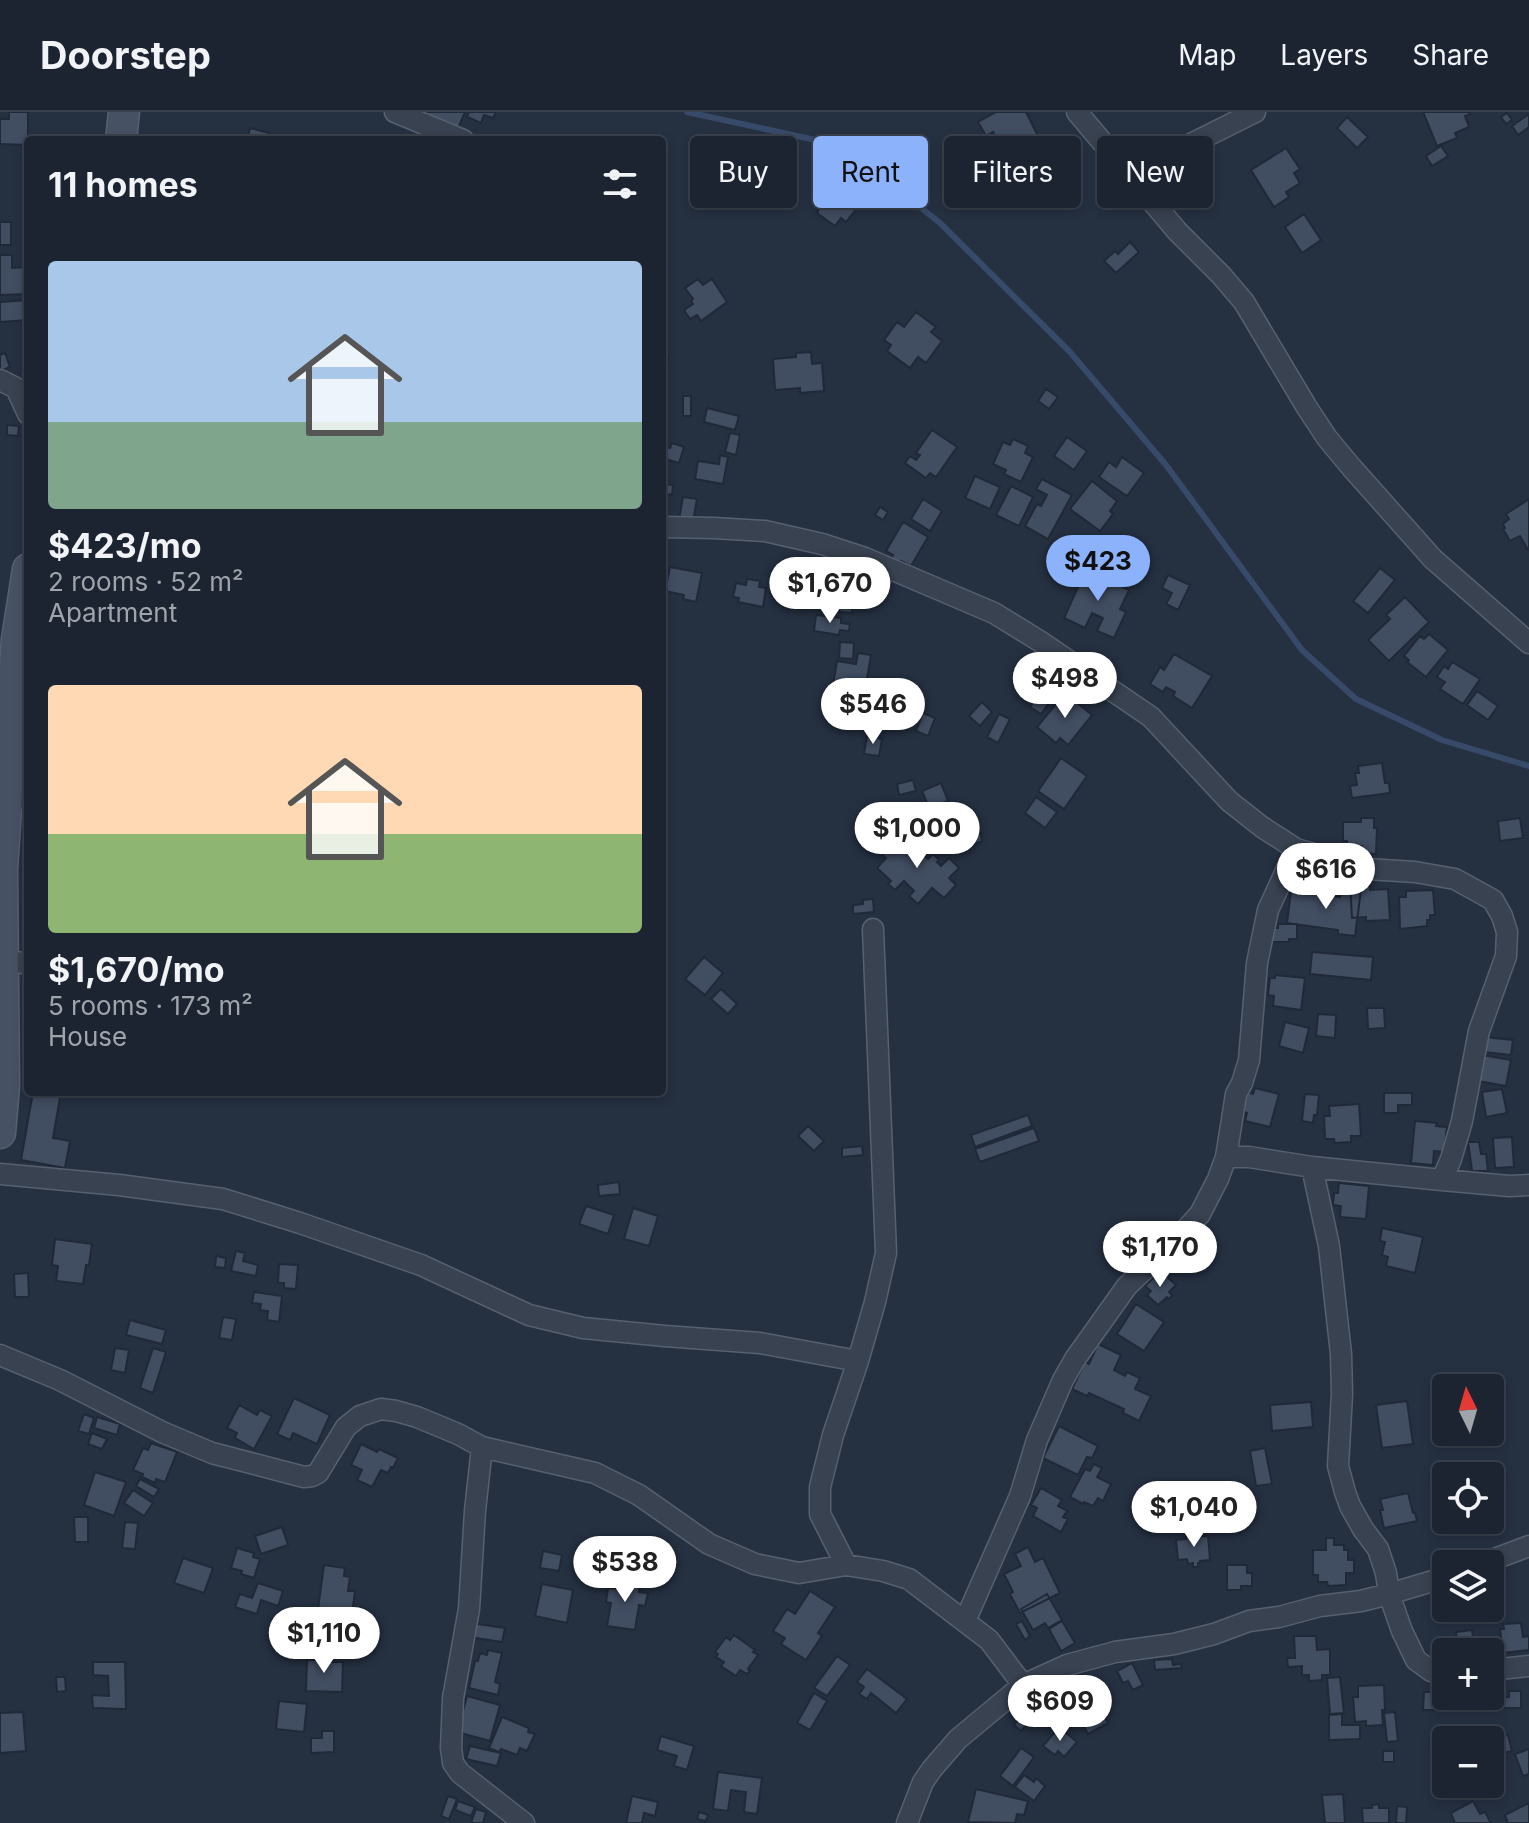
<!DOCTYPE html>
<meta charset="utf-8">
<style>
body{margin:0;font-family:Inter,sans-serif;background:#29303d;color:#f1f3f6;height:100vh;display:flex;flex-direction:column;font-size:30px;white-space:nowrap}
*{box-sizing:border-box;margin:0}
p{font-size:26px;color:#a0a4ab}
.icon{flex:none;width:44px;height:44px;fill:none;stroke:currentColor;stroke-width:2;stroke-linecap:round;stroke-linejoin:round}
.map{position:relative;flex:1;overflow:hidden}
.drawer{position:absolute;left:24px;top:24px;width:642px;height:960px;display:flex;flex-direction:column;background:#1c2431;border-radius:8px;box-shadow:0 4px 12px #0003,0 0 0 2px #3a414d}
.drawer>*{flex:none}
.banner{position:absolute;left:690px;top:24px;width:718px;height:72px;display:flex;gap:16px}
.needle{width:52px;rotate:355deg}
.buttons{position:absolute;left:1432px;top:1262px;display:grid;gap:16px}
.buttons a{display:grid;place-items:center;width:72px;height:72px;border-radius:8px;background:#1c2431;box-shadow:0 4px 12px #0003,0 0 0 2px #3a414d;font-size:40px}
.price{position:absolute;translate:-50% -68px;padding:0 18px;border-radius:28px;background:#fff;color:#222;font-size:26px;line-height:52px;filter:drop-shadow(0 2px 4px #0008)}
.price::after{content:'';position:absolute;left:50%;top:48px;width:24px;height:18px;margin-left:-12px;background:inherit;clip-path:polygon(0 0,100% 0,50% 100%)}
.price.current{background:#8bb2fb;color:#111}
ul{padding:0;list-style:none}
li{display:grid;align-content:center;gap:16px;height:424px;padding:0 24px}
li span{display:grid;place-items:center;height:248px;border-radius:8px;color:#555}
li>.icon{margin-inline-start:auto}
span .icon{width:144px;height:144px;fill:#fffc;stroke-width:1}
li b{font-size:34px}
h2{display:flex;justify-content:space-between;align-items:center;height:96px;padding:0 24px;font-size:34px}
.pill{padding:0 28px;border-radius:8px;background:#1c2431;box-shadow:0 4px 12px #0003,0 0 0 2px #3a414d;font-size:28px;line-height:72px}
.pill.current{background:#8bb2fb;color:#111}
header{display:flex;align-items:center;gap:48px;box-sizing:border-box;height:112px;padding:0 40px;background:#1c2431;border-bottom:2px solid #3a414d}
header strong{font-size:38px}
nav{display:flex;gap:44px;margin-inline-start:auto;font-size:28px}
.map>svg:first-child{display:block}
.lines{fill:none;stroke-linecap:round;stroke-linejoin:round}
.stream{stroke:#384a69;stroke-width:6}
.building{fill:#414d61;stroke:#202938;stroke-width:2}
.street-casing{stroke:#57606e;stroke-width:23}
.secondary-casing{stroke:#57606e;stroke-width:33}
.street{stroke:#394251;stroke-width:20}
.secondary{stroke:#475164;stroke-width:30}
</style>
<header>
<strong>Doorstep</strong>
<nav><a>Map</a><a>Layers</a><a>Share</a></nav>
</header>
<div class="map">
<svg width="1529" height="1711" viewBox="0 0 1529 1711">
<rect width="100%" height="100%" fill="#253041"/>
<g class="lines">
<path class="stream" d="M687 0 843 34 940 111 1070 240 1166 353 1302 538 1356 587 1442 628 1529 654"/>
</g>
<path class="building" d="M9 0H28V33L0 32V7H9Z
M428 0H465L456 21 425 7Z
M469 0H496L493 6 484 3 481 11 467 5Z
M996 0H1026L1041 30 1032 34 1034 38 1011 50 1009 46 1001 50 993 36 999 32 993 20 986 24 978 10Z
M1423 0H1469L1470 2 1465 4 1469 15 1455 21 1457 26 1437 34Z
M1507 1 1512 8 1506 12 1501 5Z
M1529 2V15L1518 23 1512 14Z
M1347 5 1368 25 1357 36 1337 16Z
M250 16 269 21 267 28H247Z
M1441 34 1448 44 1432 54 1426 44Z
M1286 36 1300 57 1294 61 1300 71 1286 80 1289 85 1274 95 1251 58Z
M826 73 857 96 846 110 841 106 835 114 817 101 819 98 817 97 825 87 818 82Z
M1304 102 1321 128 1302 141 1285 115Z
M0 110H11V133H0Z
M1130 130 1139 140 1116 161 1104 149 1115 139 1118 142Z
M0 143H12V156L28 155V182L0 183Z
M698 167 703 173 712 167 727 190 701 209 697 203 690 207 684 198 693 192 691 189 693 187 685 176Z
M28 188V208L0 210V190Z
M916 200 936 215 931 220 942 229 926 251 918 245 910 256 887 239 891 233 884 228 897 210 904 215Z
M811 240 812 252 822 251 824 279 800 281V276L775 278 773 247 796 245V241Z
M5 241 10 255 0 259V243Z
M662 246H668L666 263 662 262Z
M1046 277 1058 285 1049 297 1038 289Z
M683 284H691V304H683Z
M707 296 739 304 735 318 704 310Z
M7 313 19 314 18 324 7 323Z
M932 318 957 335 936 365 930 361 926 366 905 351 910 344 916 348 920 343 916 341Z
M730 321 740 323 736 343 725 340Z
M1067 325 1087 339 1074 358 1054 344Z
M1013 327 1028 334 1025 341 1033 345 1021 370 1004 362 1006 358 993 352 1003 330 1010 333Z
M672 331 684 335 679 351 662 346V334L670 336Z
M720 343 728 345 723 372 695 367 698 349 719 352Z
M1122 345 1144 361 1127 384 1099 365 1109 350 1116 355Z
M975 364 1000 375 990 397 965 386Z
M1042 367 1072 383 1048 427 1025 414 1037 392 1041 394 1047 383 1036 377Z
M1092 369 1117 389 1110 399 1113 402 1100 419 1070 397Z
M662 372 673 373 672 383 662 381Z
M1011 374 1033 385 1019 414 996 403Z
M683 385 697 387 693 410 679 408Z
M923 387 942 399 930 419 911 407Z
M1529 387V437L1528 438 1520 424 1510 429 1503 417 1505 416 1503 412 1509 407 1506 402Z
M880 395 888 400 883 408 875 403Z
M903 410 928 425 911 454 901 449 900 452 891 447 893 443 886 439Z
M670 455 702 461 696 490 683 487 684 483 665 479Z
M1087 455 1104 463 1103 466 1129 478 1120 497 1126 500 1114 526 1097 519 1103 506 1092 501 1085 516 1064 506Z
M804 456 812 457 804 490 780 484 782 471 794 474 795 469 801 471Z
M1380 456 1395 468 1368 501 1353 489Z
M1168 463 1190 473 1178 498 1166 492 1172 481 1162 476Z
M747 467 760 469 759 475 766 476 763 495 738 490 739 486 733 485 736 471 746 473Z
M840 470H853L852 501 839 500Z
M1405 485 1429 510 1389 549 1368 528 1390 507 1386 503Z
M816 503 841 506V511L850 512 849 519 840 518 839 523 814 519Z
M1429 522 1448 538 1426 565 1407 550 1409 548 1404 544 1420 524 1424 527Z
M840 530 854 531 853 547 839 546Z
M858 541 871 543 864 584 832 579 837 549 856 552Z
M1174 542 1212 564 1192 596 1173 584 1175 580 1166 575 1163 580 1150 572 1160 555 1164 558Z
M1452 550 1480 567 1463 592 1440 577 1445 570 1437 565 1444 554 1448 557Z
M1042 563 1060 576 1041 602 1030 595 1036 587 1029 581Z
M872 575 891 584 886 596 866 587Z
M1477 579 1498 594 1488 608 1467 593Z
M1065 581 1092 603 1068 633 1060 626 1056 631 1037 615Z
M982 590 992 600 980 614 969 604Z
M923 601 935 606 928 624 916 619Z
M999 602 1010 607 998 631 987 625Z
M867 624 882 627 879 644 864 642Z
M1061 646 1087 664 1064 697 1038 679Z
M1382 651 1385 671H1389L1390 681 1352 686 1350 674 1357 673 1355 661H1359L1358 654Z
M913 668 916 679 899 683 897 672Z
M941 671 948 689 929 696 922 679Z
M1036 685 1057 700 1045 716 1025 701Z
M881 698 883 723 859 725 857 706 870 705V699Z
M1361 706H1374V716H1377L1376 742 1362 741V734H1347V729H1343V710H1361Z
M1520 706 1523 726 1500 729 1498 709Z
M981 721 982 730 975 731 974 722Z
M912 722 922 731 917 737 928 747 933 742 939 748 937 750 941 754 949 746 959 756 949 766 956 773 944 786 932 776 918 792 909 784 914 779 904 769 895 778 888 772 891 769 877 756 886 746 882 742 896 727 902 733Z
M1298 747 1329 751 1327 775 1295 771Z
M1369 770 1370 778 1388 777 1390 808 1366 809V805L1352 806 1350 772Z
M1341 775 1361 778 1355 824 1338 822V818L1287 811 1291 779 1340 785Z
M1433 778 1435 803H1430V808H1427V814L1400 817 1399 785H1406V779Z
M873 787 874 800 853 802V793L863 792V788Z
M1278 812H1297V827H1289V830H1269L1268 816H1278Z
M1312 840 1373 845 1371 868 1310 862Z
M704 845 723 861 705 883 685 867Z
M1275 863 1305 866 1301 898 1273 894 1274 884 1268 883 1270 866H1275Z
M721 877 737 892 728 902 711 887Z
M1367 896H1384L1385 916 1368 917Z
M1318 902 1336 903 1335 926 1316 924Z
M1285 910 1309 916 1303 941 1279 934Z
M1484 925 1513 928 1511 943 1483 940Z
M1482 943 1511 948 1506 974 1478 969Z
M1255 976 1279 982 1270 1015 1245 1009 1247 1001 1236 997 1241 978 1253 982Z
M1502 977 1507 1001 1486 1005 1482 980Z
M33 980H61L53 1026 70 1029 65 1056 21 1048Z
M1384 981H1412V993H1398V1001H1384Z
M1305 982 1319 983 1317 1003H1314L1313 1011 1302 1009Z
M1359 992 1361 1024H1351V1030L1335 1031 1334 1027H1325L1324 1004H1330L1329 994Z
M1028 1003 1032 1014 975 1035 971 1023Z
M1415 1009 1437 1011 1436 1014 1447 1015 1444 1040 1434 1039 1433 1053 1411 1051Z
M808 1014 824 1029 814 1039 798 1024Z
M1034 1016 1039 1029 980 1050 975 1037Z
M1512 1025 1514 1055 1495 1056 1493 1026Z
M1468 1030H1479L1481 1042H1486L1488 1059H1472Z
M862 1034 863 1043 842 1045V1036Z
M619 1070 620 1082 599 1084 598 1073Z
M1339 1071 1369 1074 1366 1107 1340 1105 1341 1094 1333 1093 1334 1081H1338Z
M586 1094 614 1103 608 1122 579 1112Z
M633 1096 658 1104 649 1134 624 1127Z
M1382 1116 1423 1125 1415 1161 1386 1154 1388 1145 1382 1143 1385 1130 1380 1129Z
M55 1127 92 1132 89 1153H86L83 1172 56 1169 58 1154 52 1153Z
M236 1139 245 1141 243 1149 258 1153 256 1164 231 1159Z
M216 1144 226 1146 225 1156 215 1155Z
M279 1152 298 1153 296 1177 284 1176V1171H278Z
M28 1161 29 1185H15L14 1162Z
M1165 1163 1176 1173 1169 1180 1172 1183 1169 1187 1167 1185 1158 1193 1147 1183 1151 1179 1145 1174 1154 1165 1159 1169Z
M254 1180 282 1184 279 1210 267 1208 268 1199 260 1198 261 1192 252 1191Z
M1136 1192 1164 1210 1144 1239 1117 1222Z
M223 1205 236 1207 232 1228 219 1226Z
M130 1208 166 1218 162 1232 126 1223Z
M1098 1232 1121 1243 1114 1258 1125 1264 1127 1260 1140 1266 1135 1277 1151 1284 1139 1309 1123 1301 1124 1297 1089 1281 1087 1284 1072 1277 1085 1250 1089 1252Z
M115 1236 129 1238 125 1261 111 1258Z
M153 1236 166 1240 153 1281 140 1276Z
M294 1286 330 1303 317 1332 293 1321 290 1328 277 1322Z
M1407 1289 1413 1332 1382 1336 1376 1293Z
M1311 1290 1313 1315 1272 1319 1270 1293Z
M239 1293 257 1303 260 1298 272 1304 254 1337 235 1326 237 1321 227 1316Z
M84 1302 94 1306 89 1322 78 1319Z
M97 1305 120 1312 117 1323 94 1316Z
M1059 1314 1098 1334 1092 1346 1087 1345 1078 1363 1043 1346Z
M92 1321 107 1327 102 1337 88 1332Z
M151 1331 177 1340 165 1370 156 1367 155 1371 142 1365 143 1362 133 1358 143 1336 148 1338Z
M361 1332 377 1340 379 1337 398 1346 393 1356 391 1355 388 1361 381 1358 372 1375 357 1368 362 1358 351 1353Z
M1265 1336 1272 1372 1256 1374 1250 1339Z
M1094 1352 1102 1356 1097 1365 1111 1372 1103 1389 1098 1386 1093 1394 1084 1390 1083 1392 1070 1385 1085 1357 1090 1359Z
M95 1360 126 1370 114 1404 84 1393Z
M140 1367 159 1377 154 1385 136 1374Z
M1041 1376 1062 1388 1058 1394 1067 1399 1063 1405 1068 1407 1061 1420 1033 1404 1037 1396 1031 1393Z
M133 1378 153 1391 144 1404 124 1391Z
M1408 1381 1413 1401H1415L1417 1409 1384 1416 1380 1398H1383L1380 1387Z
M74 1405H88V1430H75Z
M125 1410 138 1411 135 1437 122 1436Z
M282 1415 288 1433 261 1442 255 1424Z
M1196 1422V1425L1208 1424 1210 1448 1200 1449V1451H1198V1455H1193V1451L1188 1452 1187 1447 1178 1448 1176 1428 1186 1427V1423Z
M1326 1426H1334V1433H1344V1438H1348V1448H1354V1461H1346V1473L1328 1474 1327 1470H1318V1463H1313V1438H1326Z
M1028 1435 1035 1450 1043 1446 1060 1481 1020 1501 1010 1482 1013 1480 1004 1462 1021 1454 1015 1442Z
M237 1436 254 1441 253 1445 260 1447 254 1466 241 1462 242 1459 231 1456Z
M543 1439 562 1443 559 1459 540 1456Z
M593 1443 622 1447 619 1466 598 1462 597 1467 579 1464 581 1450 591 1452Z
M183 1446 213 1456 204 1481 174 1471Z
M324 1453 345 1456 344 1464 350 1465 348 1479H355L352 1502 318 1497Z
M1227 1453H1247V1461H1252V1474H1241V1478H1227Z
M617 1467 640 1471 639 1480 648 1481 645 1494 639 1493 635 1518 607 1514 611 1491 606 1490 608 1476 616 1477Z
M258 1471 283 1479 278 1494 261 1488 257 1502 235 1495 240 1482 252 1486Z
M542 1472 573 1478 567 1511 535 1504Z
M810 1479 835 1495 818 1521 822 1524 806 1548 781 1532 785 1526 773 1519 787 1497 795 1502Z
M1047 1482 1062 1508 1048 1516 1045 1511 1033 1518 1021 1497Z
M1022 1509 1030 1524 1025 1528 1016 1512Z
M1062 1509 1075 1531 1061 1539 1049 1517Z
M471 1511 505 1516 502 1530 469 1525Z
M1521 1511 1523 1525 1529 1524V1538L1503 1541 1500 1517H1504L1503 1512Z
M1472 1518 1475 1540 1446 1541 1445 1531 1457 1530 1456 1520Z
M734 1523 755 1538 753 1540 758 1543 748 1557 750 1559 747 1562 740 1558 736 1564 721 1554 724 1550 716 1545 718 1542 715 1540 726 1525 730 1528Z
M1294 1524H1316L1317 1538 1330 1537V1563H1322V1568L1309 1569V1563H1302V1554L1288 1555 1287 1546H1295Z
M488 1538 502 1541 495 1570 500 1572 498 1583 469 1576 475 1549H478L480 1541 487 1543Z
M316 1542H324V1550H343L342 1580 306 1579 307 1548H315Z
M837 1544 850 1553 827 1584 814 1576Z
M1172 1547 1173 1553 1181 1552 1182 1556 1155 1558 1154 1548Z
M93 1550H125L126 1597 93 1596 92 1583 109 1584 108 1564 93 1563Z
M1132 1551 1143 1573 1133 1578 1128 1569 1123 1571 1117 1559Z
M867 1557 907 1587 896 1601 871 1581 867 1587 859 1582 864 1575 857 1570Z
M56 1565H65L66 1579 57 1580Z
M1340 1565 1344 1601 1330 1602 1327 1566Z
M1077 1570 1081 1579 1049 1593 1045 1584Z
M1384 1573 1385 1598H1382L1383 1613 1366 1614V1609L1355 1610 1353 1585H1358V1574Z
M1509 1579H1521V1596H1494V1586L1509 1585Z
M1424 1580H1446L1447 1598H1423Z
M814 1581 827 1589 810 1618 797 1611Z
M467 1584 500 1593 490 1629 457 1620Z
M279 1589 307 1592 304 1620 276 1617Z
M1030 1593 1038 1599 1021 1619 1014 1613Z
M23 1600 26 1639 0 1641V1601Z
M1395 1600 1398 1629 1387 1630 1384 1601Z
M1103 1602 1108 1611 1088 1622 1083 1613Z
M1342 1602V1613H1360V1627L1329 1628V1603Z
M502 1605 529 1616 528 1620 535 1622 527 1639 520 1636 517 1643 501 1637 499 1640 489 1636Z
M1059 1615 1077 1630 1064 1645 1058 1639 1055 1643 1043 1634Z
M322 1619H334V1640L311 1641V1626H322Z
M1508 1623 1512 1639 1502 1641 1498 1625Z
M661 1624 694 1634 687 1658 674 1654 677 1644 657 1638Z
M470 1634 501 1641 497 1654 466 1647Z
M1021 1636 1034 1645 1013 1674 1000 1664Z
M1529 1637V1662L1523 1664 1515 1642Z
M1383 1639H1394V1650H1383Z
M718 1660 762 1666 757 1702 744 1700 746 1680 731 1678 728 1699 713 1697Z
M1024 1663 1034 1670 1036 1666 1045 1674 1034 1689 1015 1675Z
M976 1677 1028 1689 1024 1703 1017 1702 1015 1711 968 1710Z
M1343 1682 1345 1711H1325L1322 1683Z
M448 1684 457 1687 449 1707 441 1704Z
M632 1684 658 1690 655 1704 644 1701 642 1711H626Z
M458 1689 475 1695 471 1704 455 1698Z
M1473 1689 1480 1702 1485 1700 1491 1711H1455L1451 1701Z
M1529 1691V1711H1508L1505 1703Z
M1379 1692V1696H1389V1711H1363L1362 1696H1372V1693Z
M1397 1694 1407 1695 1406 1711H1396Z
M476 1697 486 1700 483 1711H471Z
M699 1700 708 1703 706 1709 697 1707Z"/>
<g class="lines">
<defs>
<path id="street" d="M395 0 463 28
M1077 0 1177 119 1221 163 1244 190 1306 294 1327 326 1352 356 1433 447 1529 531
M1129 63 1255 0
M0 268 16 276 28 302
M662 415 714 416 765 419 822 432 865 446 994 501 1041 530 1151 605 1229 689 1262 715 1296 737 1367 757 1415 760 1455 767 1493 788 1502 804 1507 820 1506 844 1479 919 1462 1009 1451 1047 1442 1068
M0 683 28 687
M0 847 28 852
M1226 1045H1249L1312 1055 1442 1068 1509 1074 1529 1073
M1312 1055 1329 1134 1341 1242 1342 1282 1338 1354 1345 1380 1350 1394 1363 1417 1378 1437 1386 1461 1389 1482 1402 1519 1416 1548 1431 1559 1446 1562
M0 1062 119 1073 223 1087 300 1111 421 1153 529 1203 583 1216 665 1224 760 1231 858 1249
M0 1243 60 1268 162 1320 212 1341 304 1365 312 1364 318 1361 346 1315 360 1304 381 1297 396 1299 417 1305 458 1322 482 1335 595 1361 639 1383 709 1432 755 1452 799 1461 846 1453 883 1459 909 1467 989 1528 1023 1573
M482 1335 475 1399 469 1497 453 1586 451 1636 453 1651 460 1661 524 1711
M1481 1452 1529 1434
M846 1453 820 1402V1375L833 1323 858 1249 875 1190 886 1141 873 817
M965 1509 1020 1384 1037 1328 1063 1268 1075 1247 1127 1174 1181 1123 1200 1102 1218 1067 1226 1045 1236 982 1242 971 1249 948 1257 851 1268 798 1296 737
M1490 1558 1529 1554
M907 1711 923 1670 932 1657 958 1627 1023 1573 1067 1553 1115 1540 1174 1532 1214 1522 1249 1509 1279 1505 1320 1494 1361 1489 1389 1482 1446 1465"/>
<path id="secondary" d="M121 28 124 0
M0 1021 4 974 2 758 17 527 28 457"/>
</defs>
<use href="#street" class="street-casing"/>
<use href="#secondary" class="secondary-casing"/>
<use href="#street" class="street"/>
<use href="#secondary" class="secondary"/>
</g>
</svg>
<div class="buttons">
<a><svg class="needle" viewBox="-14 -14 28 28"><path d="M0-13l5 13h-10z" fill="#e53935"/><path d="M0 13l5-13h-10z" fill="#a0a4ab"/></svg></a>
<a><svg class="icon" aria-label="locate" viewBox="0 0 24 24"><circle cx="12" cy="12" r="6"/><path d="M12 2v4M12 18v4M2 12h4M18 12h4"/></svg></a>
<a><svg class="icon" aria-label="layers" viewBox="0 0 24 24"><path d="M12 4l9 5-9 5-9-5zM3 14l9 5 9-5"/></svg></a>
<a>+</a>
<a>−</a>
</div>
<b class="price current" style="left:1098px;top:491px">$423</b>
<b class="price" style="left:830px;top:513px">$1,670</b>
<b class="price" style="left:1065px;top:608px">$498</b>
<b class="price" style="left:873px;top:634px">$546</b>
<b class="price" style="left:917px;top:758px">$1,000</b>
<b class="price" style="left:1326px;top:799px">$616</b>
<b class="price" style="left:1160px;top:1177px">$1,170</b>
<b class="price" style="left:1194px;top:1437px">$1,040</b>
<b class="price" style="left:625px;top:1492px">$538</b>
<b class="price" style="left:324px;top:1563px">$1,110</b>
<b class="price" style="left:1060px;top:1631px">$609</b>
<div class="banner">
<a class="pill">Buy</a>
<a class="pill current">Rent</a>
<a class="pill">Filters</a>
<a class="pill">New</a>
</div>
<section class="drawer">
<h2>11 homes<svg class="icon" aria-label="filters" viewBox="0 0 24 24"><path d="M4 7h16M4 17h16"/><circle cx="9" cy="7" r="2"/><circle cx="15" cy="17" r="2"/></svg></h2>
<ul>
<li><span style="background:linear-gradient(#a9c7e8 65%,#7fa58c 0)"><svg class="icon" aria-label="home" viewBox="0 0 24 24"><path d="M3 11l9-7 9 7M6 9v11h12V9"/></svg></span><div><b>$423/mo</b><p>2 rooms · 52 m²</p><p>Apartment</p></div></li>
<li><span style="background:linear-gradient(#ffd9b3 60%,#8fb573 0)"><svg class="icon" aria-label="home" viewBox="0 0 24 24"><path d="M3 11l9-7 9 7M6 9v11h12V9"/></svg></span><div><b>$1,670/mo</b><p>5 rooms · 173 m²</p><p>House</p></div></li>
</ul>
</section>
</div>
